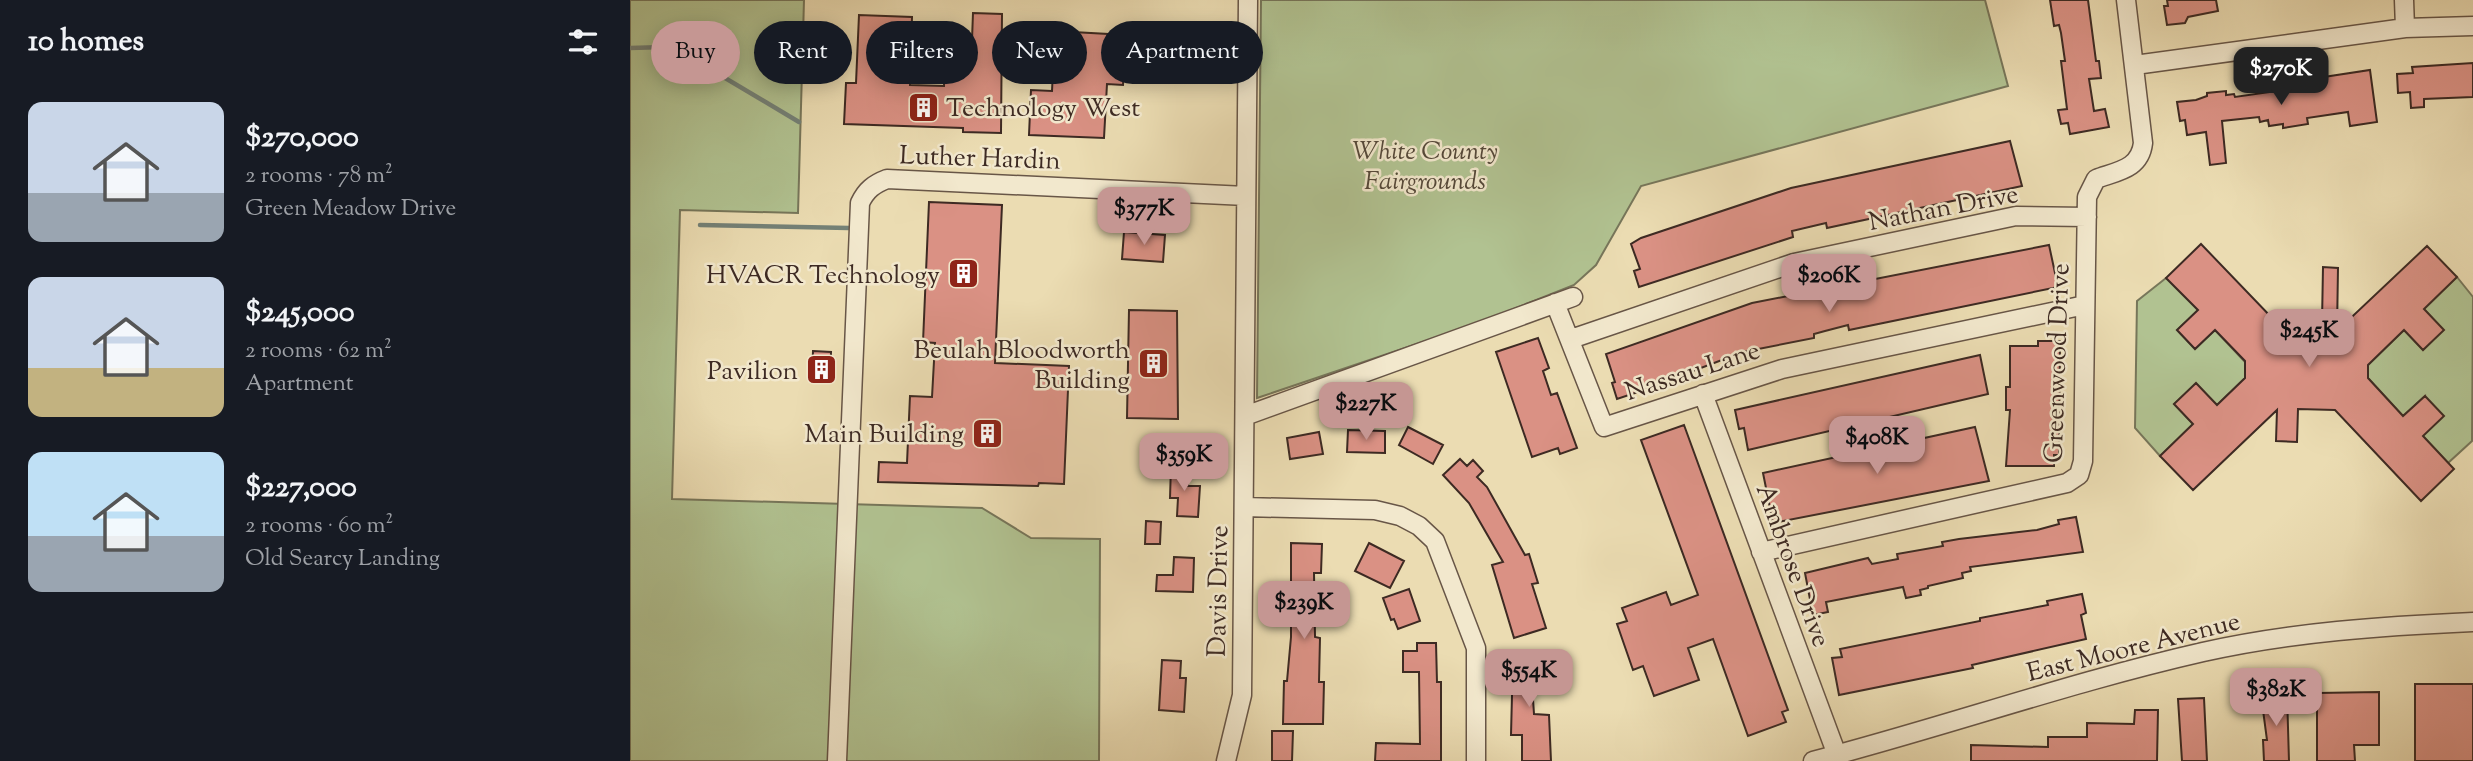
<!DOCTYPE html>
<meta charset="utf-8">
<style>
body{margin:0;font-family:"Sorts Mill Goudy",serif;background:#20242c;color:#f1f3f6;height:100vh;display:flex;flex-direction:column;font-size:26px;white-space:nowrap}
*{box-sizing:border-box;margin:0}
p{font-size:23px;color:#9ea1a6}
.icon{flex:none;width:38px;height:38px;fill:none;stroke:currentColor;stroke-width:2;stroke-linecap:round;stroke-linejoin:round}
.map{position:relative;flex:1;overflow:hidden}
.details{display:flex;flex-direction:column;background:#171b24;width:630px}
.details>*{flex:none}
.banner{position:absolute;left:21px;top:21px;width:665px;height:63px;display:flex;gap:14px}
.price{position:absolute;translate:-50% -60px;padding:0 16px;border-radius:14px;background:#c59692;color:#111;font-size:23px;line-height:46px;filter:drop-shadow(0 2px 4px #0008)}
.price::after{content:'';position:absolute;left:50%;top:42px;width:21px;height:16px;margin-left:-10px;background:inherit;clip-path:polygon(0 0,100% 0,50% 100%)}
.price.active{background:#222;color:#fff}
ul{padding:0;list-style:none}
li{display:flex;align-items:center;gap:21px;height:175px;padding:0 28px}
li span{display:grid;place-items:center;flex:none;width:196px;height:140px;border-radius:14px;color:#555}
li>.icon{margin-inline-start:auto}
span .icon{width:84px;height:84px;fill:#fffc;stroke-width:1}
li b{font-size:30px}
h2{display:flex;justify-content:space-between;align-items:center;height:84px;padding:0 28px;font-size:30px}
.tag{padding:0 24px;border-radius:32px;background:#171b24;box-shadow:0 4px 18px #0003;font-size:24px;line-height:63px}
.tag.active{background:#c59692;color:#111}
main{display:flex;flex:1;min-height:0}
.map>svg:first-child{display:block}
.green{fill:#b1c291;stroke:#77765a;stroke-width:2}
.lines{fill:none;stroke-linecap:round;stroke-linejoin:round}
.stream{stroke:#748177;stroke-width:4.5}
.building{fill:#da9184;stroke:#3d2a23;stroke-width:2}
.minor-casing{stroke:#685647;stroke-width:21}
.minor{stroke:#f2e8cd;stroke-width:18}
.labels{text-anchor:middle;stroke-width:5;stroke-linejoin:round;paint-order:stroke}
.poi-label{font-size:26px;fill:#3d2a23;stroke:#f2e8cd;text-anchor:end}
.park-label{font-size:26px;font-style:italic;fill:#544839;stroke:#f2e8cd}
.street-label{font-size:26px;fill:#3d2a23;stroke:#f2e8cd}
</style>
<main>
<section class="details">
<h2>10 homes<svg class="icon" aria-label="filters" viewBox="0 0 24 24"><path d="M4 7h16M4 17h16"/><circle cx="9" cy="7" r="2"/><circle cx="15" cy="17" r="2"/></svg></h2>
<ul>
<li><span style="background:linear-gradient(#c9d6e8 65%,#9aa5b1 0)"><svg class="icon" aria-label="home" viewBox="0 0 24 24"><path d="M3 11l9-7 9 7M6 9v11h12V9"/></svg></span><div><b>$270,000</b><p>2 rooms · 78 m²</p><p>Green Meadow Drive</p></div></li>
<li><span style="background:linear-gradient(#c9d6e8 65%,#c2b280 0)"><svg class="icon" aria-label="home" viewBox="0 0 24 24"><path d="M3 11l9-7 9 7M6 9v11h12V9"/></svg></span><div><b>$245,000</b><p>2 rooms · 62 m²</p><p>Apartment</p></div></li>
<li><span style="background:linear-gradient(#bfe0f5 60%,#9aa5b1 0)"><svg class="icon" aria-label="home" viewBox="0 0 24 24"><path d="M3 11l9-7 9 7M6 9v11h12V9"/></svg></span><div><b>$227,000</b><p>2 rooms · 60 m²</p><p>Old Searcy Landing</p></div></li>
</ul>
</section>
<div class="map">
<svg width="1843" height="761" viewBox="0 0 1843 761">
<rect width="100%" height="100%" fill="#ebdcb2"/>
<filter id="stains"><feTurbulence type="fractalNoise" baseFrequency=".00286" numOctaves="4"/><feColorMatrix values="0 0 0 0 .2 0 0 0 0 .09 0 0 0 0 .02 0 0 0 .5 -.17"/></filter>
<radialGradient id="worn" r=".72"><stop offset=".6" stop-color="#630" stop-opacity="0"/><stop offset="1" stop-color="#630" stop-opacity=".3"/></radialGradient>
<path class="green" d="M0 0H174L168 213 50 210 42 499 352 508 401 538 470 539 469 761H0Z
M631 0H1355L1378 86 1011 186 966 265 944 285 846 324 627 398Z
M1827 277 1843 297 1842 441 1818 463 1793 436 1795 396 1773 416 1738 378V365L1774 330 1793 350 1813 330 1794 309Z
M1536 278 1568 310 1547 330 1565 349 1585 330 1615 362V378L1587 405 1566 384 1544 404 1563 424 1530 456 1505 428 1507 301Z"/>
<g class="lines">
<path class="stream" d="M0 48 35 47 53 53 169 122
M70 225 219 228"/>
</g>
<path class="building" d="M1420 0H1458L1466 61H1469L1471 78 1459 79 1464 111 1475 109 1479 127 1440 134 1438 123 1431 124 1428 110 1437 109 1431 61H1435L1431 33 1429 25 1424 26Z
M1537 0H1586L1588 11 1558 17 1555 23 1537 25 1534 6H1538Z
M343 13 372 14 371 133 333 132V128L214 124 216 83H226L229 15 282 17 280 85 314 86 316 39 342 40Z
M425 31 496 35 493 85 477 84 474 138 399 135 401 90 422 91Z
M1843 63V97L1794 99V107L1781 108 1780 92 1768 93 1767 74 1783 73 1782 67Z
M1740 70 1747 122 1720 126 1718 112 1677 118 1678 124 1653 128V124L1639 126 1638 120 1630 122 1629 117 1592 121 1596 163 1580 165 1576 132 1557 135 1555 120 1550 121 1547 102 1566 100 1577 96V93L1596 91V95L1604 94 1605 97 1640 92 1639 89 1654 87V83Z
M1380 141 1392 186 1197 228 1196 223 1162 231 1163 237 1009 287 1004 271 1010 269 1001 244 1011 238 1161 188Z
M299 202 372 205 365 363 439 366 434 484 409 483 408 486 248 482 249 462 277 463 280 396 302 397 305 343 293 342Z
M494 232 535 235 533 262 492 259Z
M1571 244 1644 320 1692 322 1693 267 1708 268 1707 331 1797 246 1827 277 1794 309 1814 330 1793 350 1774 330 1738 365V378L1773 416 1795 396 1814 416 1793 436 1824 469 1791 501 1705 410 1668 409 1667 442 1646 441 1647 410 1563 490 1530 456 1563 424 1544 404 1566 383 1587 405 1615 378V361L1585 330 1565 349 1547 330 1568 310 1536 278Z
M1419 245 1428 287 1219 330 1218 325 1195 331 1184 334V338L1113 352 1063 371 1062 369 1039 376 1041 381 987 399 982 383 985 382 976 354 1122 303Z
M499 310 547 311 548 419 497 418Z
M908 338 919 368 913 371 921 395 927 393 947 448 930 454 928 448 902 457 866 352Z
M1408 341H1430L1429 455H1424V466H1376L1380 410H1376V387H1380V346H1408Z
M183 351 201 352 200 377 182 376Z
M1350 355 1358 394 1118 450 1114 428 1109 429 1105 410Z
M1054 425 1158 710 1152 712 1156 722 1118 736 1083 639 1058 648 1069 680 1024 696 1013 666 1003 670 987 624 997 621 992 608 1036 592 1041 605 1068 595 1011 440Z
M778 427 813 445 803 464 769 445Z
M1345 427 1359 481 1143 523 1133 473Z
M718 430 755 431V453L717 452Z
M689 432 693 454 660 459 657 438Z
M830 459 837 466 843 460 853 471 847 477 857 487 895 555 899 554 908 583 902 584 916 628 884 638 862 565 873 562 839 503 813 475Z
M541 466 558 467V486H570L568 517 547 516 548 498H540Z
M1446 517 1453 552 1340 567 1341 571 1332 573 1333 578 1298 586V588L1290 590 1291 595 1276 598 1273 587 1196 602 1198 612 1183 615 1175 573 1238 558 1242 564 1268 559 1267 554 1313 546 1312 542 1329 539 1407 530 1429 524 1428 520Z
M516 521 531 522 530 544H515Z
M661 543 692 544 691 573H684L685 637 690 638 689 682H694L693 724H653L654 681H657L661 637Z
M739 543 774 561 760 588 725 571Z
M544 557 564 558 563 592 526 591 527 575H543Z
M779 589 790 621 768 629 764 619 761 620 753 598Z
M1452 594 1456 613 1451 615 1456 639 1342 665 1343 668 1209 695 1202 658 1212 657 1210 649 1350 621V618L1418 605 1417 601Z
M787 643H806L807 682H811V761H745L746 743 790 744 789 672H773V651H787Z
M883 655 916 656V675L904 674 903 699 904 714 919 715 921 761H892V735H881Z
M532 660 551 661 550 678H556L554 712 529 710Z
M1785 684H1843V761H1785Z
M1749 692V745H1724L1725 761H1687V693Z
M1657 694 1659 761H1634L1633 740H1637L1631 695Z
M1574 698 1577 761H1552L1548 699Z
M1505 710H1528L1527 761H1341V745L1418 747V737H1457V723L1504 724Z
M642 731H663L662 761H642Z"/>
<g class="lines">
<defs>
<path id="minor" d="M1774 0 1775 28
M1505 65 1775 28 1843 26
M925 303 974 427 1152 369 1455 305
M941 339 1164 263 1386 216 1457 217
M1073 394 1207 755
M615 416 943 297
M614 507 745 510 770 516 789 526 805 541 846 648V761
M1131 552 1437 483 1449 475 1453 461 1457 197 1466 179C1488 171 1510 169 1513 143L1496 0
M207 761 230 203C236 190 244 184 257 179L616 196
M596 761 612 695 618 0
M1183 761C1314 727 1441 682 1573 652 1662 632 1753 626 1843 622"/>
</defs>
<use href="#minor" class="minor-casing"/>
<use href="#minor" class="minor"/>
</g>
<defs>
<symbol id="building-square" viewBox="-11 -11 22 22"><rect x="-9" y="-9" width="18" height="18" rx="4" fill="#8f2418" stroke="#f2e8cd"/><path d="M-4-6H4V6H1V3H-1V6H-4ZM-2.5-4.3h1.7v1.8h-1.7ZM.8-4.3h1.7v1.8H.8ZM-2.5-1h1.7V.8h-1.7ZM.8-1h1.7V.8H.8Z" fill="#fff"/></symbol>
</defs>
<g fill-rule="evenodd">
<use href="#building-square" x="276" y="90" width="35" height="35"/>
<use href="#building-square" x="316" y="256" width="35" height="35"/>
<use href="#building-square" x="506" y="346" width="35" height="35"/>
<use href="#building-square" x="174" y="352" width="35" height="35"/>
<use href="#building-square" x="340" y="416" width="35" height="35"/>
</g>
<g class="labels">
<g class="poi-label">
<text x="316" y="116" text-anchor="start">Technology West</text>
<text x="310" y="283">HVACR Technology</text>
<text x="500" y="358">Beulah Bloodworth<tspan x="500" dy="30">Building</tspan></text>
<text x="168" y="379">Pavilion</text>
<text x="334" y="442">Main Building</text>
</g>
<g class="park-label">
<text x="795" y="159">White County<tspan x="795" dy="30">Fairgrounds</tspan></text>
</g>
<g class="street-label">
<text transform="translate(350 157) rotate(2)" y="9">Luther Hardin</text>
<text transform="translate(1313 207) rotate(-11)" y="9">Nathan Drive</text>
<text transform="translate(1426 363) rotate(-88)" y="9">Greenwood Drive</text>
<text transform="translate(1062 370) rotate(-18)" y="9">Nassau Lane</text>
<text transform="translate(1164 565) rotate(70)" y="9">Ambrose Drive</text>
<text transform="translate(587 591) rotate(-89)" y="9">Davis Drive</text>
<text transform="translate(1503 646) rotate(-14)" y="9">East Moore Avenue</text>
</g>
</g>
<rect width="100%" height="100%" filter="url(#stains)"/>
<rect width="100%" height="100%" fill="url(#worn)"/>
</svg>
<b class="price active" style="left:1651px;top:107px">$270K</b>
<b class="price" style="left:514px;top:247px">$377K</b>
<b class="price" style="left:1199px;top:314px">$206K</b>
<b class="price" style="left:1679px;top:369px">$245K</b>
<b class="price" style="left:736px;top:442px">$227K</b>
<b class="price" style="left:1247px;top:476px">$408K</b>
<b class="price" style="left:554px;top:493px">$359K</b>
<b class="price" style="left:674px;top:641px">$239K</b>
<b class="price" style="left:899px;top:709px">$554K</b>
<b class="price" style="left:1646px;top:728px">$382K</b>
<div class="banner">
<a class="tag active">Buy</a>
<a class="tag">Rent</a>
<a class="tag">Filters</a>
<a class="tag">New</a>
<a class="tag">Apartment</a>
</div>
</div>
</main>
